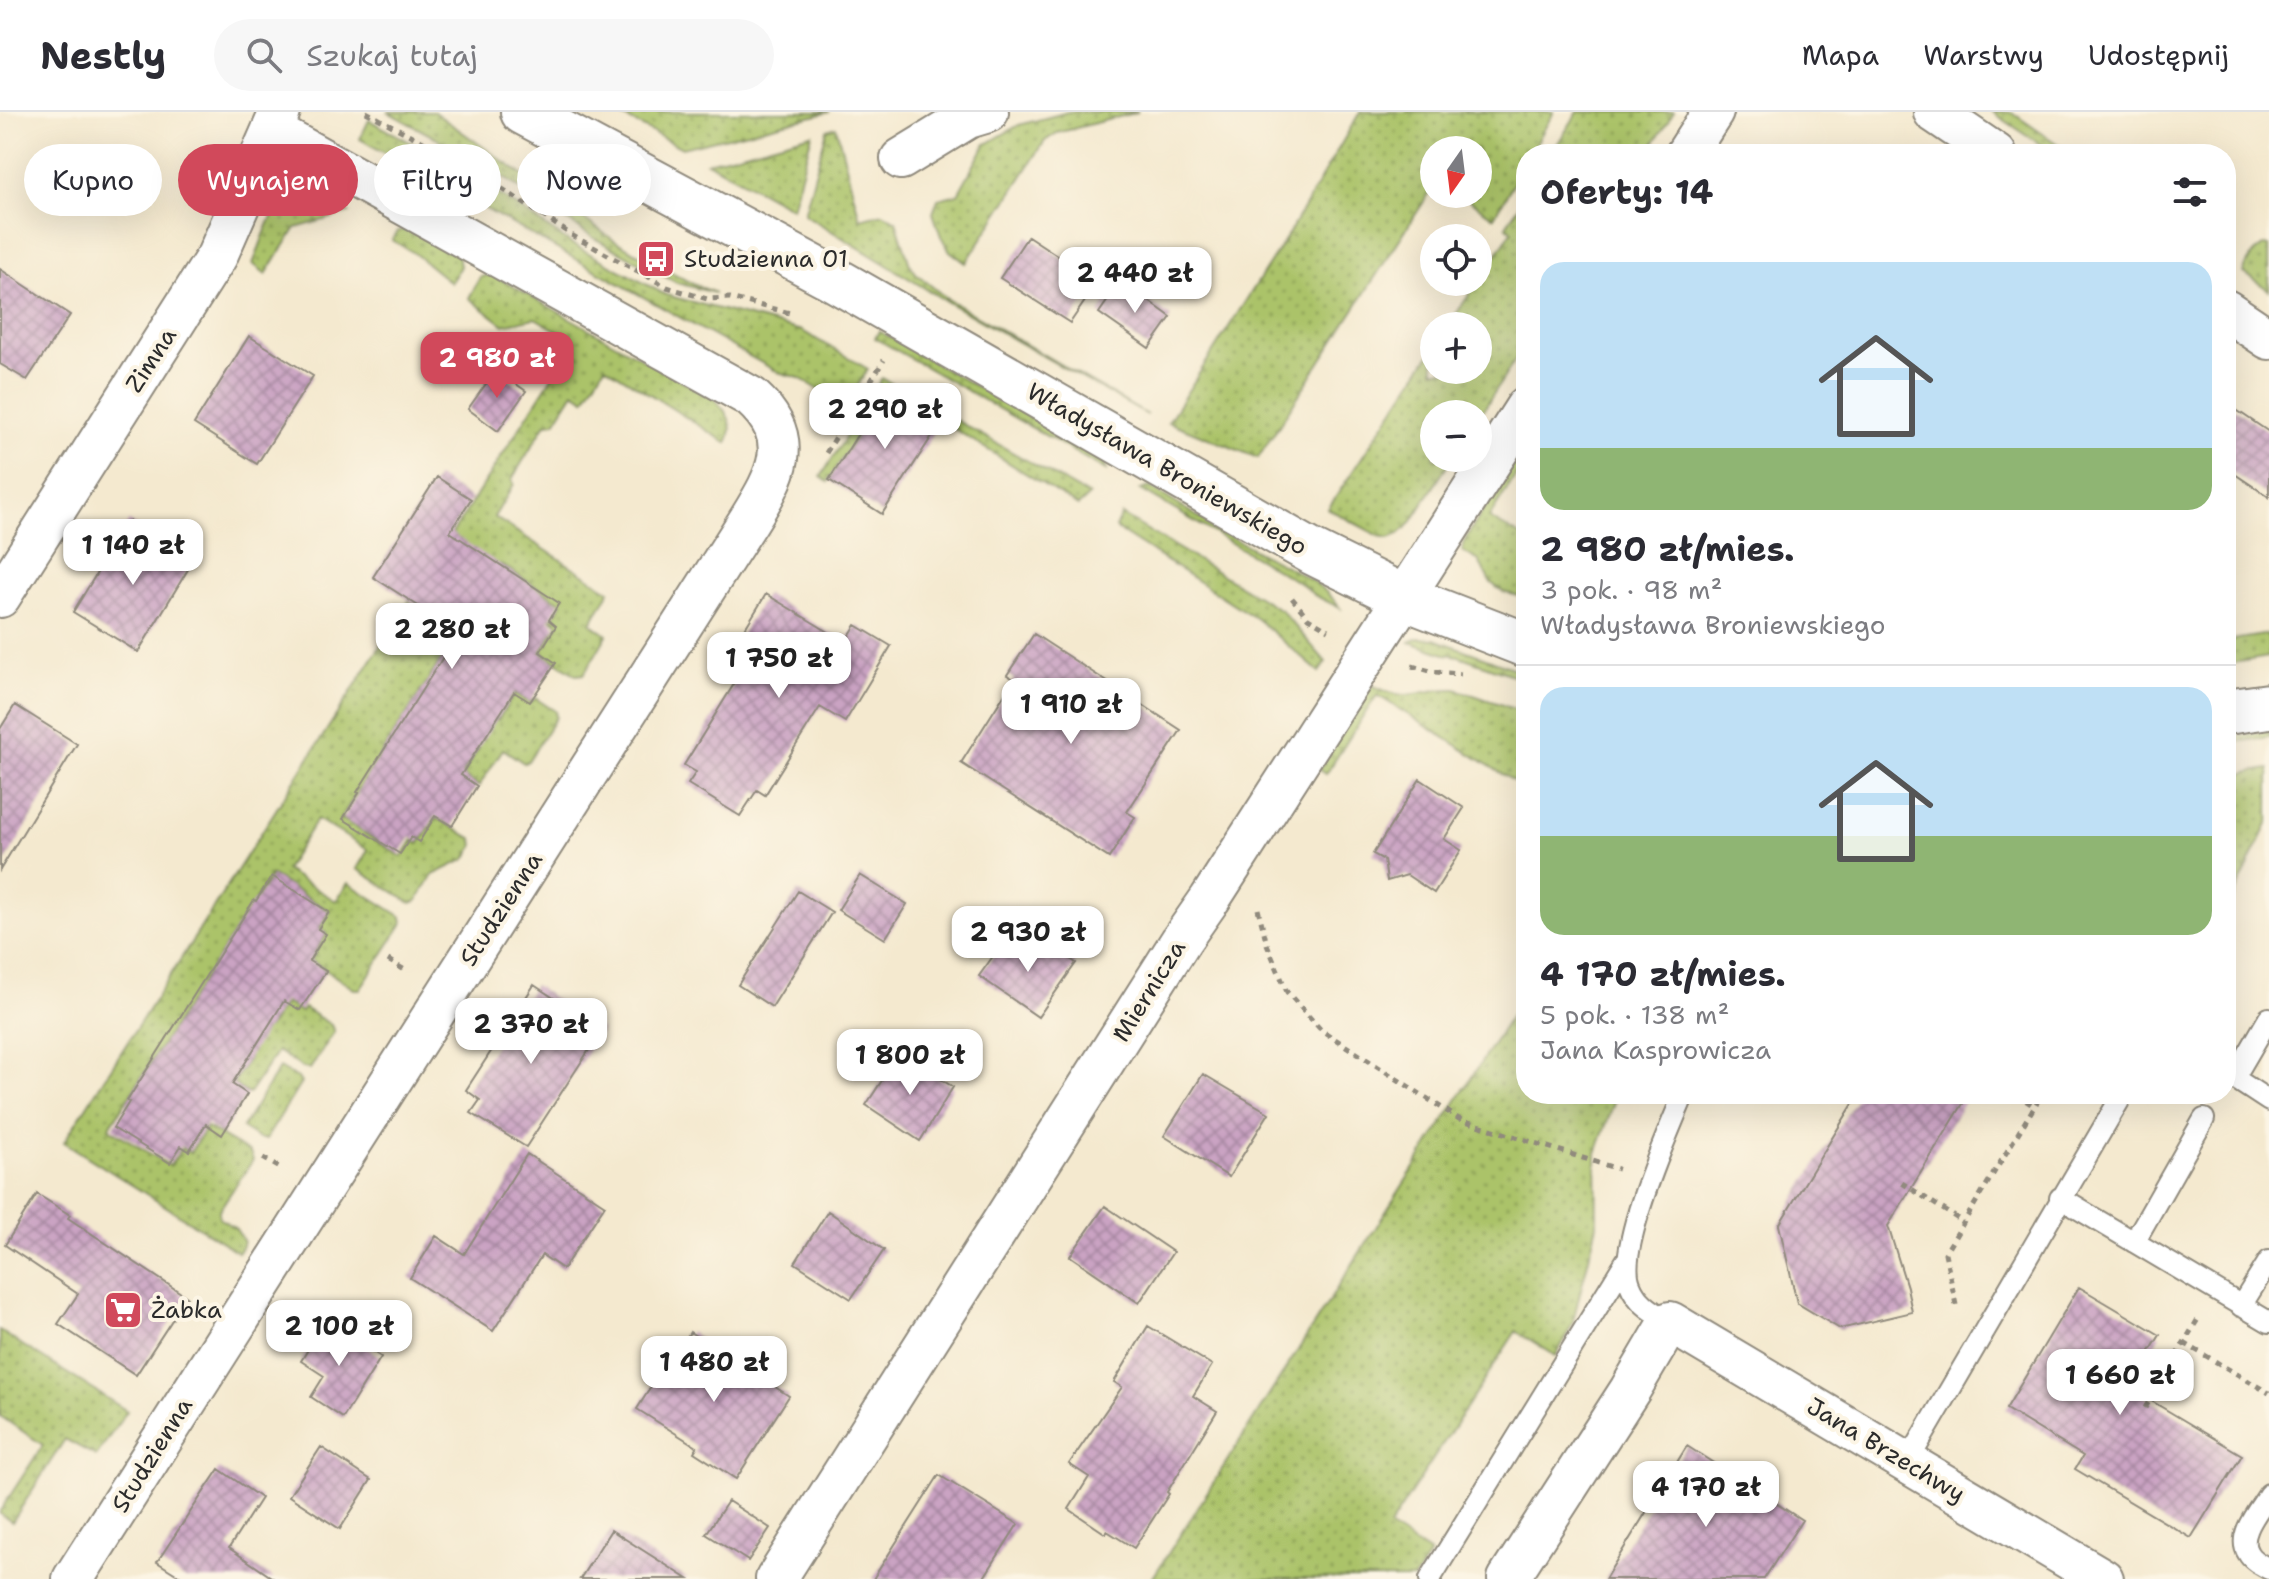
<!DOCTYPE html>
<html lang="pl">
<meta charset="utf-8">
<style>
body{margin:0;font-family:"Shantell Sans",sans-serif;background:#f7f7f7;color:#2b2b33;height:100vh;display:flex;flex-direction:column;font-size:30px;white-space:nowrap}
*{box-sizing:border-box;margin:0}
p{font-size:26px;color:#7c7c81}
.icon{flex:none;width:44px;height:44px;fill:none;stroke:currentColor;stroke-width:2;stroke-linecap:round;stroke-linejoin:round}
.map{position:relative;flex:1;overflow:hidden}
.drawer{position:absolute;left:1516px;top:32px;width:720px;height:960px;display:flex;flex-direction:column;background:#fff;border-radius:32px;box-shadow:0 8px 32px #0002}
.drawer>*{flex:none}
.guide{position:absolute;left:24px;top:32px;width:760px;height:72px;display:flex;gap:16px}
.needle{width:52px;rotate:194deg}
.tools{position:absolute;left:1420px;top:24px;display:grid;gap:16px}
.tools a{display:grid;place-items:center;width:72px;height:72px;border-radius:50%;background:#fff;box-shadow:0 8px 32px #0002;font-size:40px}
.price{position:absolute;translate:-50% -68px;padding:0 18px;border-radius:16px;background:#fff;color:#222;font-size:26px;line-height:52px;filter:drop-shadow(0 2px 4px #0008)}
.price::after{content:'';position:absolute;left:50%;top:48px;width:24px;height:18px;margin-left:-12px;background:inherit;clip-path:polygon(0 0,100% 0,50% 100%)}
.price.current{background:#d1495b;color:#fff}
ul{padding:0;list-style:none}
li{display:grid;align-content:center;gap:16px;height:424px;padding:0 24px}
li+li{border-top:2px solid #e1e1e2}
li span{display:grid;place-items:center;height:248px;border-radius:24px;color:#555}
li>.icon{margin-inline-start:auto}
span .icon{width:144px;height:144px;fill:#fffc;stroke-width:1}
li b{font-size:34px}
h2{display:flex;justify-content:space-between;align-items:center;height:96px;padding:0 24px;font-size:34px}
.tag{padding:0 28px;border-radius:36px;background:#fff;box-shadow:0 8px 32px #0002;font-size:28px;line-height:72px}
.tag.current{background:#d1495b;color:#fff}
header{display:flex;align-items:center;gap:48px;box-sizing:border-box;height:112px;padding:0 40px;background:#fff;border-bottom:2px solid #e1e1e2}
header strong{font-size:38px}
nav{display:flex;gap:44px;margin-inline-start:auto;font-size:28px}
.search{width:560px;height:72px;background:#f7f7f7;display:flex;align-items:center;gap:20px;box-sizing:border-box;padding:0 28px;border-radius:44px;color:#7c7c81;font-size:30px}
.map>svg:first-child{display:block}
.green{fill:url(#green-dots);stroke:#6b774a;stroke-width:2}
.building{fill:url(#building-cross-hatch)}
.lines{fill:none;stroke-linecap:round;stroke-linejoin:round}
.service-casing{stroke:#908a7d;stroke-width:24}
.minor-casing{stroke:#908a7d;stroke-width:44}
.tertiary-casing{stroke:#908a7d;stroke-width:48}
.path{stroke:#908a7d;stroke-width:5;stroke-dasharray:6 6;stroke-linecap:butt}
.service{stroke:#fff;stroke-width:20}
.minor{stroke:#fff;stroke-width:40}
.tertiary{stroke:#fff;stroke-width:44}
.labels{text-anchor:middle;stroke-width:8;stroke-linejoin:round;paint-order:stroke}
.poi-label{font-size:24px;fill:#2b2b2b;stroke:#fcf5e5;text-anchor:start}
.street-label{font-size:24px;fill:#2b2b2b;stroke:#fcf5e5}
</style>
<header>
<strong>Nestly</strong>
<div class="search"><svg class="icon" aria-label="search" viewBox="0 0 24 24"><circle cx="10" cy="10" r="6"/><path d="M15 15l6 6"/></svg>Szukaj tutaj</div>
<nav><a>Mapa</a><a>Warstwy</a><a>Udostępnij</a></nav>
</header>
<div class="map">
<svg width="2269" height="1467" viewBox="0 0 2269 1467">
<defs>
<pattern id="green-dots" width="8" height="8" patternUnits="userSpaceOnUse" patternTransform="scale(2)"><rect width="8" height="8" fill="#abc369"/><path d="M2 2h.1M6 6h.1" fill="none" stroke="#8b9f57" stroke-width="1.8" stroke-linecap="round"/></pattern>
<pattern id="building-cross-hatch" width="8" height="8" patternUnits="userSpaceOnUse" patternTransform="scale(2)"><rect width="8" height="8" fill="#caa3c3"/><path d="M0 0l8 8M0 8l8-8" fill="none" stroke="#a4859f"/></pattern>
</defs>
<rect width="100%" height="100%" fill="#fcf5e5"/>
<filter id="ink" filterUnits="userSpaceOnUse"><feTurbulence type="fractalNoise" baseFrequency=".0125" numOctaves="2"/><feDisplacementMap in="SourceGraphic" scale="16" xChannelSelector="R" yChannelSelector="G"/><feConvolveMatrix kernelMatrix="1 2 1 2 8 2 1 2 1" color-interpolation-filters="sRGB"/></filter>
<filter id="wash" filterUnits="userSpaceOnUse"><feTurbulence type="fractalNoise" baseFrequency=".006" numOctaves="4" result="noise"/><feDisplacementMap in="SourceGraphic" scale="32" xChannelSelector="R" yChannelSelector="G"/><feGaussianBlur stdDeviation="1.8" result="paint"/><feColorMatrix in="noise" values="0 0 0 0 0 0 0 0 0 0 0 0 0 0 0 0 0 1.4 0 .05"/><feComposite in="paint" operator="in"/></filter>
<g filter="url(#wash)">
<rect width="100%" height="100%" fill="#f4e9cf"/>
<path class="green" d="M388 0H434L615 129 693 172 715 181 677 171 592 125 482 51Z
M614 0H830L682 36Z
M1068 0H1138L1057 21 1045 29 966 151 950 139 941 124 933 101 938 87 958 82 985 33 1019 13Z
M1360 0H1554L1530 42H1526V49L1494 105 1460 82H1478V38H1434V74L1258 346 1168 310 1286 126Z
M1578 0H1674L1647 42H1551Z
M1992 0H2011L2072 42H2055Z
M369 8 471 63 570 131 666 183 802 219 868 257 846 293 799 266 778 260 360 27Z
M836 15 860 107 883 101 896 109 910 153 917 162 946 186 1147 303 944 188 804 102 827 18Z
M812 22 792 96 707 50Z
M300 80 317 84 349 101 296 116 266 162 253 152C263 129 271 87 300 80Z
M1526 82V231L1478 306V302H1434V346H1452L1410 412 1399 422 1389 426 1379 424 1328 397 1434 236V258H1478V214H1448L1512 119 1506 114Z
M408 116 458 144 460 154 451 171 414 141 392 128 398 119Z
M2265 133 2269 134V178L2244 161C2245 150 2255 138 2265 133Z
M491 162 714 287C727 299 736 313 727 331L605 254 585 287 574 280 555 310 546 311 512 367 514 372 494 405 610 479 591 511 607 523 584 562 576 563 541 539 559 513 552 507 562 491 502 453 487 478H485L341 706 402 745 413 728 419 732 436 706 473 727 474 734 466 747 433 763 417 789 411 791 357 757 368 738 317 707 285 758 336 789 348 771 402 805 403 811 360 877H354L311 848 327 821 320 816 330 799 271 763 109 1016 170 1054 182 1036 190 1041 206 1015 250 1041 253 1048 219 1098V1106L236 1117 244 1130 238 1140 64 1030 575 229 535 206 504 213 469 186 480 165Z
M879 219 1104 348 1106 358 875 226Z
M882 266 1089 384 1078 394 887 275 828 370 821 365Z
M1526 331V348L1489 406 1526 427V486L1503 480 1490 470 1479 449 1462 439 1466 426Z
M1150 375C1184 396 1218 418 1253 437 1283 454 1321 467 1340 496L1314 483 1301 472 1141 378Z
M1122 403 1281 498 1326 550 1319 560 1257 507 1118 418 1115 415Z
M2269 522V545L2226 552V529Z
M1417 526 1435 527 1526 561V568L1459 544 1445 542 1410 530Z
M1372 573C1412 594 1419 575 1456 577L1526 601V677L1377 583 1326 662 1319 657Z
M515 581 531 591 535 586 555 599 556 605 528 649 524 651 503 637 479 674 462 663 479 636 472 632 490 604 498 608Z
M2269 619V625L2226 632V625Z
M2269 657V710L2226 801V664Z
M1526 880V982H1617L1596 1041 1597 1113 1572 1213 1556 1244 1516 1219 1389 1415 1430 1442 1414 1467H1152Z
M285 891 301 900 304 896 331 913 334 920 310 957 303 956 277 939 249 982 233 972 249 945 242 941 260 912 268 916Z
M279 956 298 966 301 971 266 1027H259L242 1016Z
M0 1219 127 1299 96 1344 65 1327 12 1410 0 1402V1399L43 1333 0 1304Z"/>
<g id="blocks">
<path class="building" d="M1028 124 1098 170 1070 211 1000 166Z
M0 157 70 203 27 268 0 252Z
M1121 169 1171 205 1149 236 1099 201Z
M249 224 313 264 257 352 194 312Z
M496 258 526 279 498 319 468 297Z
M887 276 941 310 882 402 829 368Z
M2226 291 2269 320V385L2226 356Z
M437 365 471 387 450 420 559 491 549 508 556 514 540 540 556 551 530 590 514 580 491 616 461 663 477 674 452 714 435 704 419 730 411 725 400 742 343 707 359 681 357 680 459 520 373 465Z
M129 409 193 449 138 540 73 500Z
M766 482 845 530 856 513 891 534 845 610 820 595 765 683 757 678 740 704 688 672 696 660 684 653 747 551 730 541Z
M1034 522 1181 618 1127 700 1135 705 1109 746 961 651 1014 567 1007 563Z
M15 593 77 632 0 758V617Z
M1420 667 1464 696 1444 727 1461 738 1434 781 1407 763 1387 769 1384 748 1373 742Z
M860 763 907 792 885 827 838 798Z
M272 764 329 800 318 817 326 822 309 849 326 859 300 898 284 889 232 972 247 982 222 1023 206 1012 189 1039 181 1034 170 1051 113 1016 129 990 127 989 254 788 256 789Z
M798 779 832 800 772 895 738 873Z
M1006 826 1033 844 1044 829 1076 851 1038 905 979 864Z
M534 873 602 918 526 1035 471 1001 480 988 466 978Z
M900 941 953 975 920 1029 866 993Z
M1203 962 1269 1001 1229 1065 1164 1024Z
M1859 982H1969L1888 1114 1907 1175 1912 1200 1840 1217 1797 1191 1779 1113Z
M527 1042 605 1093 563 1157 542 1143 493 1219 410 1166 436 1124 464 1142Z
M37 1082 70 1103 68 1106 187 1185 136 1263 58 1212 78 1182 5 1133Z
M1105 1094 1173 1140 1139 1191 1070 1144Z
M828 1099 884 1138 851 1187 795 1151Z
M2079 1175 2160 1223 2128 1275 2242 1343 2191 1426 2075 1357 2083 1344 2006 1297Z
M325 1210 381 1245 343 1306 311 1285 324 1264 301 1249Z
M1148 1214 1212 1253 1193 1284 1217 1299 1167 1380 1169 1382 1134 1436 1107 1419 1106 1422 1069 1397 1089 1365 1069 1352 1122 1275 1114 1270Z
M690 1220 789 1284 736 1367 694 1340 697 1335 637 1297 666 1251 670 1253Z
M1687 1334 1802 1408 1764 1467H1605Z
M321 1335 371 1368 340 1417 289 1384Z
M219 1357 261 1386 229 1436 274 1467H184L157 1450Z
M939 1363 1018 1412 983 1467H873Z
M728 1389 770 1416 748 1449 706 1422Z
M611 1418 688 1467H580Z"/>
</g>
</g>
<g filter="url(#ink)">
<use href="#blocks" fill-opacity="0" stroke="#908a7d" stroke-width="2"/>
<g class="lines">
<defs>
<path id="service" d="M2226 963 2234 966 2269 906
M2234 966 2269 989
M2060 1086 2269 1210
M2134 1130 2204 1007
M2241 1194 2269 1149
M1670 1210C1654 1200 1637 1191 1630 1172 1616 1137 1668 1020 1684 982
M1907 1351 2123 982
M2269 1382C2260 1397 2236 1423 2248 1441 2252 1449 2262 1453 2269 1457
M1430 1467 1626 1149"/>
<path id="minor" d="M1934 0 1996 42
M1686 42 1713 0
M901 47 968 6 988 0
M2226 198 2269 227
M0 485 217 144 280 0
M73 1467 749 408C777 363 798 327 751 285L272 19
M776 1467 1182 827 1210 787 1526 295
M1508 1467 1630 1278 1670 1210 2103 1467"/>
<path id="tertiary" d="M523 0 827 163 1312 440 1403 485 1526 533
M2226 600 2269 594"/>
</defs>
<use href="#service" class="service-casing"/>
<use href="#minor" class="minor-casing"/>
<use href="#tertiary" class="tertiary-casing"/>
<path class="path" d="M366 0 465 52 573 124 667 175 707 187 730 186 790 201
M826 341 884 248
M1292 486 1308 506 1329 518
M1412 554 1434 560 1461 562
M1258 797 1267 832 1287 880 1321 918 1459 1007 1618 1057
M388 848 408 860
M2016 982 2034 994
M263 1046 280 1056
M1902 1071 1963 1110
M1956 1193 1945 1141 2042 982
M2184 1231 2269 1281
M2145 1296 2198 1207"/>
<use href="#service" class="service"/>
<use href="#minor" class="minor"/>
<use href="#tertiary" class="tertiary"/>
</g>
</g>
<defs>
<symbol id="bus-square" viewBox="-11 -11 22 22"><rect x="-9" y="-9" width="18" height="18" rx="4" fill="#d1495b" stroke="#fcf5e5"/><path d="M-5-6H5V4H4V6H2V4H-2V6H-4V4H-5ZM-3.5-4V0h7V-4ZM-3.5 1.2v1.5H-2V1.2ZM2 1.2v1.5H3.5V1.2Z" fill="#fff"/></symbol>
<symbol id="supermarket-square" viewBox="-11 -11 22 22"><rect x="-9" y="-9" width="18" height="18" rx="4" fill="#d1495b" stroke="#fcf5e5"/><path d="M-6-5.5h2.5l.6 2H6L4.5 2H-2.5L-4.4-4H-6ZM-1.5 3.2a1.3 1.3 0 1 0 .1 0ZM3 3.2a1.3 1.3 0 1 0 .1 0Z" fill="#fff"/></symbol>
</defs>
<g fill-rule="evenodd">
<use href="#bus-square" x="634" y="125" width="44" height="44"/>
<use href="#supermarket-square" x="101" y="1176" width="44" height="44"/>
</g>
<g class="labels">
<g class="poi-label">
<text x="684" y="155">Studzienna 01</text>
<text x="151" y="1206">Żabka</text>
</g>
<g class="street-label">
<text transform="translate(151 248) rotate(-57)" y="8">Zimna</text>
<text transform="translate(1167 357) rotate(30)" y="8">Władysława Broniewskiego</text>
<text transform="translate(501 797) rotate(-57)" y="8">Studzienna</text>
<text transform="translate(1149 879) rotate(-58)" y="8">Miernicza</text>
<text transform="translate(1886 1338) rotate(31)" y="8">Jana Brzechwy</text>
<text transform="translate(152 1343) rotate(-58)" y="8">Studzienna</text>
</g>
</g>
</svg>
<div class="tools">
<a><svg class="needle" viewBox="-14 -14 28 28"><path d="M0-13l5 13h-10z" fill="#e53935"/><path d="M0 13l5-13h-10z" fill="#7c7c81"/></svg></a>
<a><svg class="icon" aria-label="locate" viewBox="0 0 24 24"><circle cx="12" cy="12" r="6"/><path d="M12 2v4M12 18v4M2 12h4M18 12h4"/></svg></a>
<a>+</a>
<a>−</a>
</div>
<b class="price" style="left:1135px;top:203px">2 440 zł</b>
<b class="price current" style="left:497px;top:288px">2 980 zł</b>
<b class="price" style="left:885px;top:339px">2 290 zł</b>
<b class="price" style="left:133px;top:475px">1 140 zł</b>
<b class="price" style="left:452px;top:559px">2 280 zł</b>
<b class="price" style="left:779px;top:588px">1 750 zł</b>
<b class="price" style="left:1071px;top:634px">1 910 zł</b>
<b class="price" style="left:1028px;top:862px">2 930 zł</b>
<b class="price" style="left:531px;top:954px">2 370 zł</b>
<b class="price" style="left:910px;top:985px">1 800 zł</b>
<b class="price" style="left:339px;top:1256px">2 100 zł</b>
<b class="price" style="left:714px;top:1292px">1 480 zł</b>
<b class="price" style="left:2120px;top:1305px">1 660 zł</b>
<b class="price" style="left:1706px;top:1417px">4 170 zł</b>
<div class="guide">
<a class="tag">Kupno</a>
<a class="tag current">Wynajem</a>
<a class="tag">Filtry</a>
<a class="tag">Nowe</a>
</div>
<section class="drawer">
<h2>Oferty: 14<svg class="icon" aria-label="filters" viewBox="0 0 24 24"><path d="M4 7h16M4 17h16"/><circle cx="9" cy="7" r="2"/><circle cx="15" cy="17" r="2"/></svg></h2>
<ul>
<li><span style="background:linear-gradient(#bfe0f5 75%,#8fb573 0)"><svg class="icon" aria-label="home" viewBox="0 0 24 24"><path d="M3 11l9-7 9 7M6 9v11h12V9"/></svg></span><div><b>2 980 zł/mies.</b><p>3 pok. · 98 m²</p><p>Władysława Broniewskiego</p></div></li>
<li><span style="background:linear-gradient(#bfe0f5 60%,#8fb573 0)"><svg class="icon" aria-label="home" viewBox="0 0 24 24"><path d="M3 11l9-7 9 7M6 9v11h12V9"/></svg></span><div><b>4 170 zł/mies.</b><p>5 pok. · 138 m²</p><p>Jana Kasprowicza</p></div></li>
</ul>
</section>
</div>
